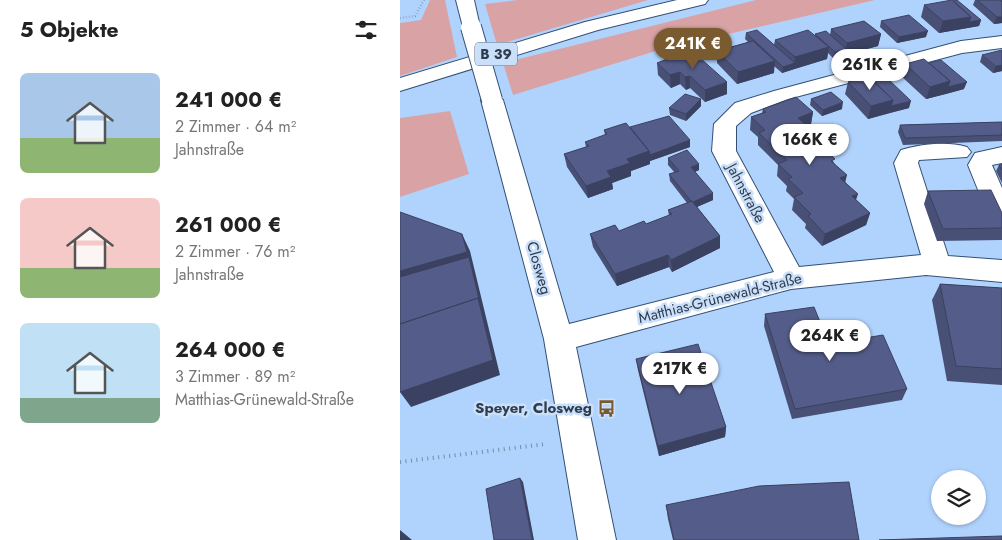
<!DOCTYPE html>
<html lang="de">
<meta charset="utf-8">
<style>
body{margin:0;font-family:Jost,sans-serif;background:#f2f2f2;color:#222;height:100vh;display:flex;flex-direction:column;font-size:19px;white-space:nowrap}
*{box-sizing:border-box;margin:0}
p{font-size:16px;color:#767676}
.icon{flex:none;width:28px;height:28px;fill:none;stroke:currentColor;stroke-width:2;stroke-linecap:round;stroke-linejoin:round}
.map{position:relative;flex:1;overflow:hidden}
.details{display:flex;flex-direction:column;background:#fff;width:400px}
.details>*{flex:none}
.buttons{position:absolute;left:531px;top:470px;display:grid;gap:10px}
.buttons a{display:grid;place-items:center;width:55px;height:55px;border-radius:50%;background:#fff;box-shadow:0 1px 4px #0004;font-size:25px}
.price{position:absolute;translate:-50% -42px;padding:0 11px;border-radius:18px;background:#fff;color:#222;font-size:16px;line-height:32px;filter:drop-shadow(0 1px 2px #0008)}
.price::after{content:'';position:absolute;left:50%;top:30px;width:15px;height:11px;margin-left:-8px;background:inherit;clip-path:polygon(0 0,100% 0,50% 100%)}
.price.current{background:#7a5b30;color:#fff}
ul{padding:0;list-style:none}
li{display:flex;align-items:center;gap:15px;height:125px;padding:0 20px}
li span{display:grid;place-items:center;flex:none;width:140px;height:100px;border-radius:8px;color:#555}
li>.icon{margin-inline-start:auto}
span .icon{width:60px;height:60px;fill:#fffc;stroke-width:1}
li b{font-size:21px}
h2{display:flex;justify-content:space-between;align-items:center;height:60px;padding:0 20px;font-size:21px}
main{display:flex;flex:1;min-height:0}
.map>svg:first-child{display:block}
.green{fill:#d9a3a6}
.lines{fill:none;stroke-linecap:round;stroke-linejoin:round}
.minor-casing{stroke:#335075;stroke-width:2}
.major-casing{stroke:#335075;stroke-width:2}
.path-far1{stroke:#728ba9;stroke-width:2.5;stroke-dasharray:0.5 2.5;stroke-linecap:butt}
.path{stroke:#728ba9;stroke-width:4;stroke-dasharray:1 4.5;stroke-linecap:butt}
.minor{fill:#fff;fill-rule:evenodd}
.major{fill:#fff;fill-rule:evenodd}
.minor-bridge-casing{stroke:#335075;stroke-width:22;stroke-linecap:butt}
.minor-bridge{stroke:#fff;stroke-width:20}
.wall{fill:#485076}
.shaded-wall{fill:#3b4160}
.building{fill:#545d89;stroke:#3b4160}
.labels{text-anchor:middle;stroke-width:5;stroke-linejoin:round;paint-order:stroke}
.shield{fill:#cadff9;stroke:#5d6d81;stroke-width:1}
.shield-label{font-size:14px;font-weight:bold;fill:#2e3c4d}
.street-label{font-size:15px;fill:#2e3c4d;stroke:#cadff9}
.poi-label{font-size:15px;font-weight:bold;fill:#2e3c4d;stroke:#cadff9;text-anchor:end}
</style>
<main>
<section class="details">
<h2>5 Objekte<svg class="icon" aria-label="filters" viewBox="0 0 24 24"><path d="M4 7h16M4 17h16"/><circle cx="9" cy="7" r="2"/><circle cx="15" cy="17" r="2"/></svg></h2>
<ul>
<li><span style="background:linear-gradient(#a9c7e8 65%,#8fb573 0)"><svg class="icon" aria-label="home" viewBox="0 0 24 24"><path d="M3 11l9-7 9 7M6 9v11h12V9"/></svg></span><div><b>241 000 €</b><p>2 Zimmer · 64 m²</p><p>Jahnstraße</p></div></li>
<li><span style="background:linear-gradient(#f6c9c9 70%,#8fb573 0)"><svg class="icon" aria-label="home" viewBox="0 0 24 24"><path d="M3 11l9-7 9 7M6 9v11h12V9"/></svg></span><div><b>261 000 €</b><p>2 Zimmer · 76 m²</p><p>Jahnstraße</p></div></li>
<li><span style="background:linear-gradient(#bfe0f5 75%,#7fa58c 0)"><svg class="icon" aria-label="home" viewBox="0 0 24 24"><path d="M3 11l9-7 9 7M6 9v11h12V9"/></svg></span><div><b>264 000 €</b><p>3 Zimmer · 89 m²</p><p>Matthias-Grünewald-Straße</p></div></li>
</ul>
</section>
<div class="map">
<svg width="602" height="540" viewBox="0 0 602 540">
<rect width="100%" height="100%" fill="#b0d3fe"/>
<path class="green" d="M30 0H45L57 57 0 76V23L21 20Z
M117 0H248L97 45 85 4Z
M356 0H475L259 50 113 95 103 63Z
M50 111 69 174 0 197V118Z"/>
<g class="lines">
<defs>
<path id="minor" d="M56 0H74L80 27 78 31H64Z
M602 36V48L562 53 388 99 351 113 336 126V151L399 267 521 255 494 163 501 150C521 144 547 141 567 147L571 152 567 157 519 160 518 163 548 256 602 260V282L526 275 391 289 176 347 216 540H178L144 339 81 100 85 96 92 94 99 96 103 100 169 324 374 272 312 151 314 124 335 103 374 91 561 41Z
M602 147V163L592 165 602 188V226L593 223 589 217 568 165 575 153Z"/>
<path id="major" d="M277 0H308L305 4 198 30 0 91V78L185 22Z"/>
</defs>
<use href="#minor" class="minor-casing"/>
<use href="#major" class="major-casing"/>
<path class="path-far1" d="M0 18 15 16 24 0"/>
<path class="path" d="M0 462 146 444"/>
<use href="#minor" class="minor"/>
<use href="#major" class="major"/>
<defs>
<path id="minor-bridge" d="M71 27 92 100"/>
</defs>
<use href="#minor-bridge" class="minor-bridge-casing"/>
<use href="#minor-bridge" class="minor-bridge"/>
</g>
<path class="wall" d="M575 0H602V23L594 24 573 5Z
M524 5 581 20 579 26 539 33 521 17Z
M481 21 526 37 497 43 480 27Z
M431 29 481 34 478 46 433 58 428 53 427 59 382 73 374 66V73L337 84 317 63V51L348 42 345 39 346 33 374 45 375 40 415 35V34L430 35Z
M291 50 327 94 305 102 290 88 286 90 280 84 271 88 258 75 257 63Z
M582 55 602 71 593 73 580 62Z
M529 63 564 89 526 99 501 76 505 64Z
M473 81 509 108 468 119 445 94 448 82Z
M411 99 442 109 422 116 410 105Z
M301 106 286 121 270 115 269 108Z
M363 109 413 112 411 124 408 126 427 151 456 200 470 213 466 225 422 246 405 228 406 224 392 210 394 199 386 191 387 186 377 176 378 165 358 145V137L350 130 351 117 362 113Z
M602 122V141L503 145 498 132 500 125Z
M230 127 290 147 250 161V164L231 171V176L212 183 213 189 188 198 167 167 164 154 186 147 185 142 205 135 204 130Z
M268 158 299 170 295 172 313 200 297 207 320 236V248L272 272 269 267 217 286 193 247 190 234 219 231 246 224 269 216 268 210 287 203 270 181 269 174 275 173 268 165Z
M602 164V183L596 171 599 165Z
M528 191 602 213V240L537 241 524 204Z
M540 284 602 288V385L547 381 532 300Z
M365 314 429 344 507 389 502 400 392 419 364 326Z
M236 359 326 427 325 437 259 456 238 370Z
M266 505 459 540H273L268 519Z"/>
<path class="shaded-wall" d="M571 17 581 20 579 26 539 33 543 21Z
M597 17H602V23L594 24Z
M528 31 526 37 497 43 499 37Z
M481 34 478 46 444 55 447 43Z
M429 47 427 59 394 69 395 57Z
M446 49 444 55 433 58 435 52Z
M375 61 374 73 337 84 338 72Z
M395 63 394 69 382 73 383 67Z
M602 65V71L593 73 596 66Z
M280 72V84L271 88 270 75Z
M290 76V88L286 90 285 77Z
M550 81 546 94 526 99 530 87Z
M327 82V94L305 102V90Z
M567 82 564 89 546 94 548 87Z
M301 99V106L286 121V114Z
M493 100 489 113 468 119 471 106Z
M511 101 509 108 489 113 491 106Z
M443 102 442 109 422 116 423 110Z
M413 112 411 124 397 130 398 118Z
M290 140V147L250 161V164L231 171V176L212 183 213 189 188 198 186 186 207 171 227 159 249 151Z
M428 143 426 156 421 146Z
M299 164V170L291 173V167Z
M447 175 444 187 440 178Z
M313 193V200L292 209V202Z
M458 194 454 206 452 196Z
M470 213 466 225 422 246 425 234Z
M62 234 70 251 100 375 11 407 0 392 72 270 0 291V271Z
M320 236V248L272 272 271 260Z
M268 255 269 267 217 286 215 274Z
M326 427 325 437 259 456 258 446Z
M120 478 123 482 134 540H132Z
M0 530 12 540H0Z"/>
<path class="building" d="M552 0 571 17 543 21 524 5Z
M557 0 581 20 569 22 571 17 553 1Z
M577 0H600L602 2V17H597Z
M509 15 528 31 499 37 481 21Z
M464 21 481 34 447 43 431 29Z
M357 30 395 63 383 67 346 33Z
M408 30 429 47 395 57 375 40Z
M426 31 446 49 435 52 415 34Z
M353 41 375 61 338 72 317 51Z
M291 50 327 82 305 90 290 76 285 77 280 72 270 75 257 63Z
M602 50V65L596 66 582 55Z
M524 59 550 81 530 87 505 64Z
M541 60 567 82 548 87 550 81 529 63Z
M469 76 493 100 471 106 448 82Z
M487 78 511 101 491 106 493 100 473 81Z
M431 92 443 102 423 110 411 99Z
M285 94 301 99 286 114 269 108Z
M396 97 413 112 398 118 428 143 421 146 435 159 431 161 447 175 440 178 458 194 452 196 470 213 425 234 408 216 411 214 394 197 403 193 388 179 392 177 378 164 387 160 359 133 365 130 351 117 366 112 363 109Z
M269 116 290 140 250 155 249 151 230 127Z
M602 122V135L505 138 500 125Z
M226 123 249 151 227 159 230 163 207 171 211 177 186 186 164 154 189 146 185 142 207 134 204 130Z
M287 150 299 164 291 167 313 193 293 202 292 201H291L269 174 279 171 268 158Z
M602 164V170L599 165Z
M591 190 602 213V228L543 229 528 191Z
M292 201 320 236 271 260 268 255 215 274 190 234 215 225 219 231 244 221 246 224 272 214 268 210Z
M0 212 62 234 67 252 0 271Z
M69 257 80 303 78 298 0 324V277Z
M540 284 602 288V369L556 366Z
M78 298 93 360 0 392V324Z
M414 307 429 344 483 335 507 389 395 409 365 314Z
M298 344 326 427 258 446 236 359Z
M120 478 132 540H94L86 489Z
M449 482 459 540H274L266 505 359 486Z
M602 536V540H479Z"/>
<defs>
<symbol id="bus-bare" viewBox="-9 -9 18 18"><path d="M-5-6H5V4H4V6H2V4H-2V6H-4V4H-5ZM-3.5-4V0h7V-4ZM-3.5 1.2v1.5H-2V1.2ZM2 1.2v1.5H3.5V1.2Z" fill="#7a5b30" stroke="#cadff9" stroke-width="2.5" paint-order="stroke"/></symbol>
</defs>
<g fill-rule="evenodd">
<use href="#bus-bare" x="194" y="396" width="25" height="25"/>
</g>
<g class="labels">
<rect class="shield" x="75" y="42.5" width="42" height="23" rx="4"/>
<g class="shield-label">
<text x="96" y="59">B 39</text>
</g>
<g class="street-label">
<text transform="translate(346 193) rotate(62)" y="5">Jahnstraße</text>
<text transform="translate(139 268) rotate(74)" y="5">Closweg</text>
<text transform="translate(320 298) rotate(-14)" y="5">Matthias-Grünewald-Straße</text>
</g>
<g class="poi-label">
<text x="192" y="413">Speyer, Closweg</text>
</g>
</g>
</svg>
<div class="buttons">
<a><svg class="icon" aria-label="layers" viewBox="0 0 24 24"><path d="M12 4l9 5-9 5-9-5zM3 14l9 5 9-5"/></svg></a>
</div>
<b class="price current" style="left:293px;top:70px">241K €</b>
<b class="price" style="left:470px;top:91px">261K €</b>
<b class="price" style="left:410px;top:166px">166K €</b>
<b class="price" style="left:430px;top:362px">264K €</b>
<b class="price" style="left:280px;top:395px">217K €</b>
</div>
</main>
